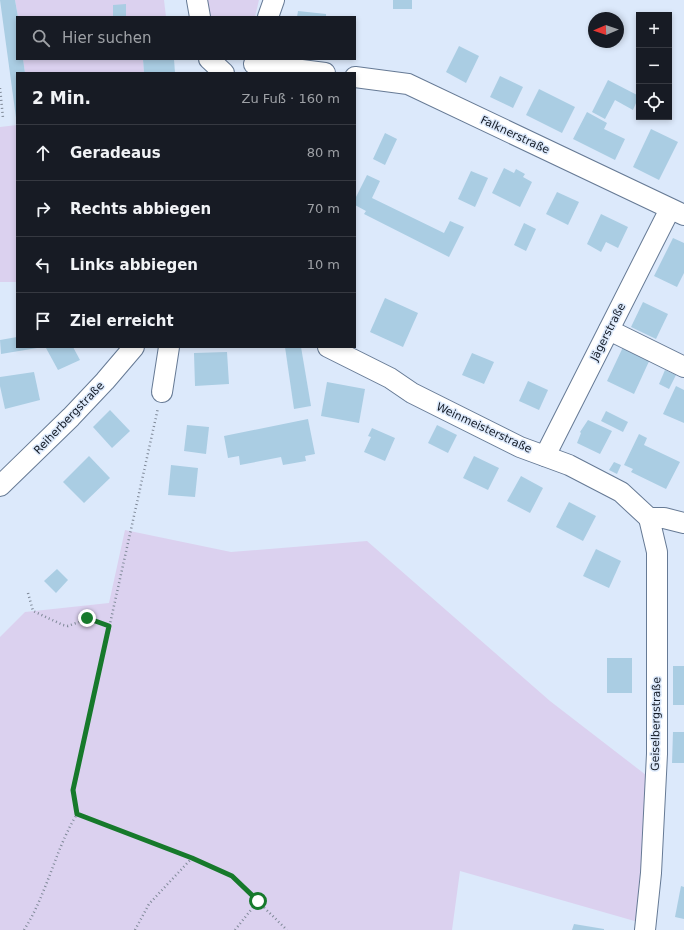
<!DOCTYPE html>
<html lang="de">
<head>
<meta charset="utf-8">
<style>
  body { margin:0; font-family:"DejaVu Sans",sans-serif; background:#242831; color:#f1f3f6 }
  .controls { position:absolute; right:12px; top:12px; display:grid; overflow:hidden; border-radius:0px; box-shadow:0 2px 6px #0003 }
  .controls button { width:36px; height:36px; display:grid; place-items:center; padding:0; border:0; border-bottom:1px solid #363941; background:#171b24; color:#f1f3f6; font:20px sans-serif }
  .compass { position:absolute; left:588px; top:12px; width:36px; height:36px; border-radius:50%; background:#171b24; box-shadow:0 2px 6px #0003; rotate:268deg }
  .stop { position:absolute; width:12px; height:12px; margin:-9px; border:3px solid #16792b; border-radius:50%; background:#fff }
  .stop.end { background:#16792b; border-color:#fff; box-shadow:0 1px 4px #0008 }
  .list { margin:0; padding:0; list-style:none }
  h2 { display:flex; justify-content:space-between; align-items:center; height:52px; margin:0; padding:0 16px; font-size:17px }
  h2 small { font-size:13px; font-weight:400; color:#9ea1a6 }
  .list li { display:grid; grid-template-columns:26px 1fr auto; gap:12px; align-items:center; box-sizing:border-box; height:56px; padding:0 16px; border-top:1px solid #363941 }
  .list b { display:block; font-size:15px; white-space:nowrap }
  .list em { font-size:13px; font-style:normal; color:#9ea1a6 }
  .icon { flex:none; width:22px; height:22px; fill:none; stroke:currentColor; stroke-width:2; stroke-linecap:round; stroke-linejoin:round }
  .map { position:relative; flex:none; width:684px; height:930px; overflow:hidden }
  .search { position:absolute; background:#171b24; box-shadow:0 2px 6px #0003; left:16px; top:16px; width:340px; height:44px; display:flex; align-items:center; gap:10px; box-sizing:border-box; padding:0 14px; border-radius:0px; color:#9ea1a6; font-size:15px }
  .panel { position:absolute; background:#171b24; box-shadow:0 2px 6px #0003; left:16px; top:72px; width:340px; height:276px; border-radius:0px }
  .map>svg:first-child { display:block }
  .green { fill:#dbd1ef }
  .building { fill:#aacde3 }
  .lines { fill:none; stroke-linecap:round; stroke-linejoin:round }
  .minor-casing { stroke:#667a95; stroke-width:22 }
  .path { stroke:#7f8998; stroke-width:2.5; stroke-dasharray:1 3; stroke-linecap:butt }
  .minor { stroke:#fff; stroke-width:20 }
  .route { stroke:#16792b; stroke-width:5 }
  .labels { text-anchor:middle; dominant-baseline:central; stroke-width:3; stroke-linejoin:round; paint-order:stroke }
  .street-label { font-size:11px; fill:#121924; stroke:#dce9fb }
</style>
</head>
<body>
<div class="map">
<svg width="684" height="930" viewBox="0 0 684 930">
  <rect width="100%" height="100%" fill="#dce9fb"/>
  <g class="green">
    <path d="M15 0H164L166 17H18Z"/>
    <path d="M205 0H259L255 17H207Z"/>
    <path d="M23 59H143L144 73H25Z"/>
    <path d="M17 125V282H0V127Z"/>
    <path d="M125 530 231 552 367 541 550 701 655 782 645 924 460 871 452 930H0V637L25 612 109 603Z"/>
  </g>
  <g class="building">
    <path d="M0 0H15L18 17 17 59H23L25 73H17V125Z"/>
    <rect x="393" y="0" width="19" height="9"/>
    <path d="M126 4V17H113V5Z"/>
    <path d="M298 11 326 14V17H297Z"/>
    <path d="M459 46 479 56 466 83 446 72Z"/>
    <path d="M143 59H174L175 73H144Z"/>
    <path d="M500 76 523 87 513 108 490 97Z"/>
    <path d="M608 80 639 96 633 110 615 100 605 119 592 112Z"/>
    <path d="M539 89 575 107 562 133 526 115Z"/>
    <path d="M587 112 607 123 604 129 625 139 615 160 573 139Z"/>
    <path d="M651 129 678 142 659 180 633 167Z"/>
    <path d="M385 133 397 139 385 165 373 159Z"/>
    <path d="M504 168 514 173 516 169 525 174 523 177 532 182 520 207 492 193Z"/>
    <path d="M471 171 488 178 475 207 458 199Z"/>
    <path d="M367 175 380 181 372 198 444 233 450 221 464 227 449 257 364 214 366 211 355 205V199Z"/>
    <path d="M557 192 579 202 568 225 546 214Z"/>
    <path d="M601 214 628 227 618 248 606 242 601 252 587 244Z"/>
    <path d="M524 223 536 229 526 251 514 245Z"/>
    <path d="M673 238 684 243V273L677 287 654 276Z"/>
    <path d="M385 298 418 313 403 347 370 332Z"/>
    <path d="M643 302 668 314 656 339 631 327Z"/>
    <path d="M17 337V347L37 348 1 354 0 340Z"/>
    <path d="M624 345 651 357 634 394 607 381Z"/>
    <path d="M73 347 80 360 58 370 46 348Z"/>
    <path d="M285 347H301L311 406 294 409Z"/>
    <path d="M227 352 229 384 195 386 194 353Z"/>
    <path d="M472 353 494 362 484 384 462 375Z"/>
    <path d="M665 370 676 375 669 389 659 384Z"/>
    <path d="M34 372 40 400 5 409 0 386V377Z"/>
    <path d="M528 381 548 390 539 410 519 401Z"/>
    <path d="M327 382 365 389 359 423 321 416Z"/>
    <path d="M676 386 684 390V423L663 414Z"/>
    <path d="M110 410 130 431 112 448 93 427Z"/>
    <path d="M606 411 628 422 623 432 601 421Z"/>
    <path d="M308 419 315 454 305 456 306 461 283 465 281 457 240 465 239 456 228 458 224 436Z"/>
    <path d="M588 420 612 431 600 454 577 443 581 433 580 432Z"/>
    <path d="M187 425 209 427 206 454 184 451Z"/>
    <path d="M437 425 457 435 448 453 428 443Z"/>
    <path d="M372 428 395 438 385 461 364 452 371 437 368 436Z"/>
    <path d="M639 434 647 438 644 445 680 462 666 489 631 472 633 469 624 465Z"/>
    <path d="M89 456 110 478 84 503 63 482Z"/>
    <path d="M474 456 499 468 488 490 463 478Z"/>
    <path d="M614 462 621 465 617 474 609 470Z"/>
    <path d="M171 465 198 468 195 497 168 495Z"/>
    <path d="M521 476 543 488 530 513 507 501Z"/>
    <path d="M569 502 596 516 583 541 556 527Z"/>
    <path d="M596 549 621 561 609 588 583 576Z"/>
    <path d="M57 569 68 580 56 593 44 581Z"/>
    <rect x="607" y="658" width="25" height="35"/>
    <rect x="673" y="666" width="11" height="39"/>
    <path d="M673 732H684V763H672Z"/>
    <path d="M681 886 684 887V919L675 917Z"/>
    <path d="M574 924 604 929V930H572Z"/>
  </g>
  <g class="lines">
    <g class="minor-casing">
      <g id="minor">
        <path d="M197 0 200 17"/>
        <path d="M268 17 274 0"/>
        <path d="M209 59 224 73"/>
        <path d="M254 64 325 73"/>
        <path d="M355 77 408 84 684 215"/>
        <path d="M609 330 684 367"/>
        <path d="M328 347 390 378 412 393 520 447 569 465 621 492 649 518H664L684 523"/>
        <path d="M162 392 169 347"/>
        <path d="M545 456 670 209"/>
        <path d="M0 486 71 417 105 381 134 347"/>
        <path d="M645 930 651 873 657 754V552L649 518"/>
      </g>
    </g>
    <g class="path">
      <path d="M0 88 3 118"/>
      <path d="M28 593 33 611 63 625 68 626 87 619 109 626"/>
      <path d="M77 814 192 858 232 876 287 930"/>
      <path d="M24 930C47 894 55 850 77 814L73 790 158 408"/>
      <path d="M135 930 149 904 192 858"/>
      <path d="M235 930 258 901"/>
    </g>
    <use href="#minor" class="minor"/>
  </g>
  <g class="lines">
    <path class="route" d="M87 618 109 626 73 790 77 814 192 858 232 876 258 901"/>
  </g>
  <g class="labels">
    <g class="street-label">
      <text transform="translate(515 135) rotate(25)">Falknerstraße</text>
      <text transform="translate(608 332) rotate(-63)">Jägerstraße</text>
      <text transform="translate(69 418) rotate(-46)">Reiherbergstraße</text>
      <text transform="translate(484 428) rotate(25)">Weinmeisterstraße</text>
      <text transform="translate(656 724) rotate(-89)">Geiselbergstraße</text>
    </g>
  </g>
</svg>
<div class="controls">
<button>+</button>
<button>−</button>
<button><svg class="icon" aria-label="locate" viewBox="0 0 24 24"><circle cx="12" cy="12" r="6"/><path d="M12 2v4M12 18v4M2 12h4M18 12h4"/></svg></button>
</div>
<svg class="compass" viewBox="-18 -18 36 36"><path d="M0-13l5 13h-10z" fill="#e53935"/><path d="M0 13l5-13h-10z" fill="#9ea1a6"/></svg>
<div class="stop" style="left:258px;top:901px"></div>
<div class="stop end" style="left:87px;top:618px"></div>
<div class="search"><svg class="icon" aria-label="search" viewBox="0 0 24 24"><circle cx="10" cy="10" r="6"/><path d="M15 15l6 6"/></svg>Hier suchen</div>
<section class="panel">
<h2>2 Min.<small>Zu Fuß · 160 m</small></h2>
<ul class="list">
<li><svg class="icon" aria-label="ahead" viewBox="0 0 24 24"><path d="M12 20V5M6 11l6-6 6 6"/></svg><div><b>Geradeaus</b></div><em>80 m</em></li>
<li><svg class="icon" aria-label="right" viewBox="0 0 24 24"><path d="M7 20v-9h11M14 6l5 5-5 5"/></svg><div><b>Rechts abbiegen</b></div><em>70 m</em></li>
<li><svg class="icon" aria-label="left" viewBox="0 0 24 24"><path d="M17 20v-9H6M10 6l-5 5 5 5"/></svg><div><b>Links abbiegen</b></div><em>10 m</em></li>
<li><svg class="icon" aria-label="arrive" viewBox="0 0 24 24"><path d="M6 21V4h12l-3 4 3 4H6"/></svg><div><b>Ziel erreicht</b></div></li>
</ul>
</section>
</div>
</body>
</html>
